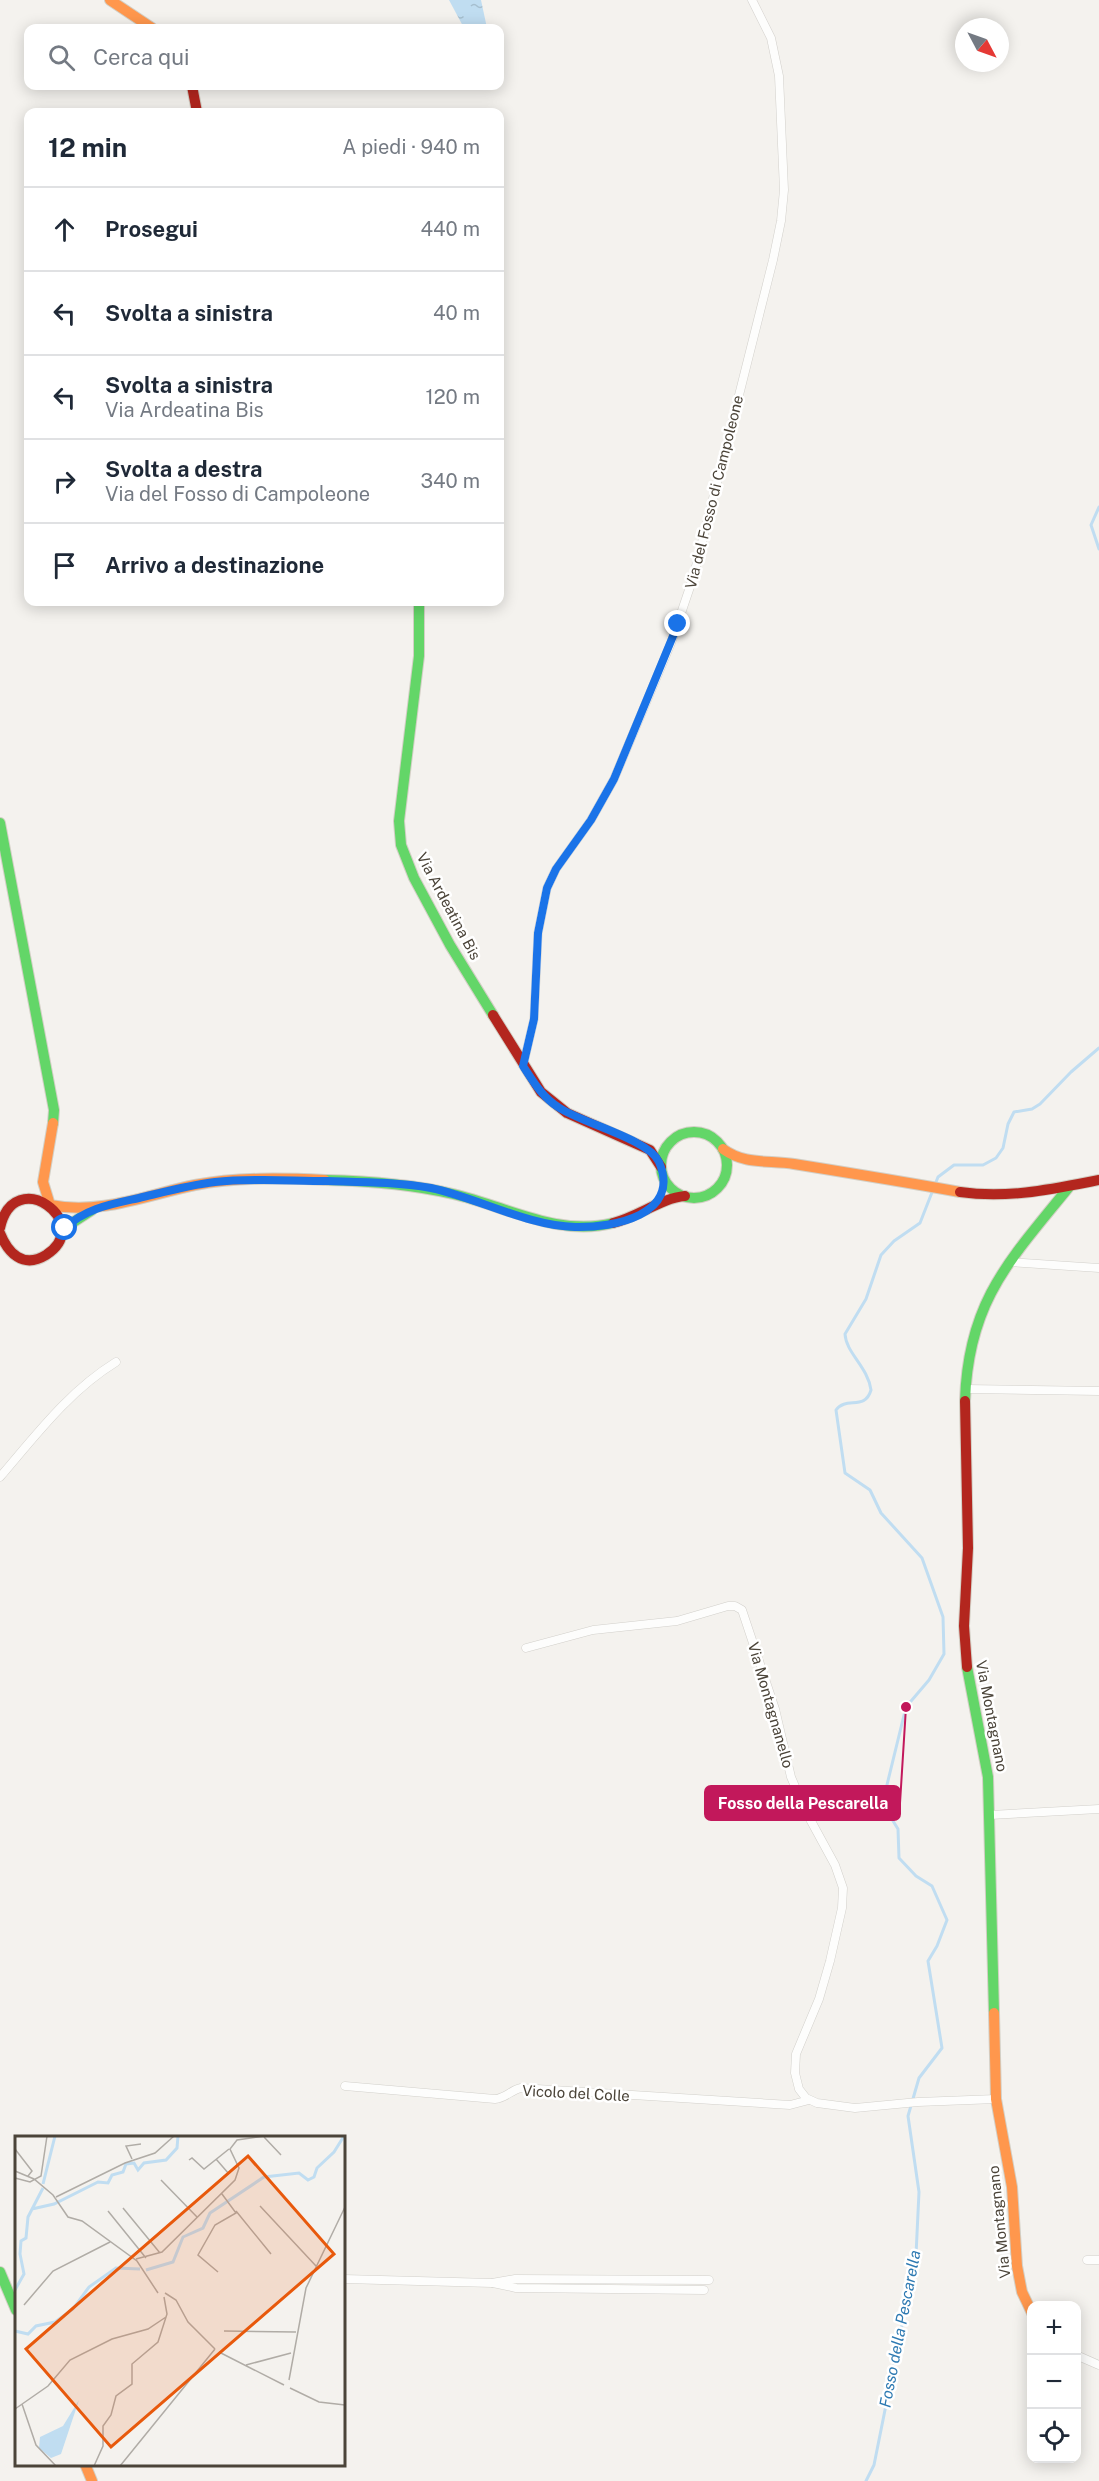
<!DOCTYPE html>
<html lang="it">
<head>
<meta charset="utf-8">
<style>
  body { margin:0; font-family:"Public Sans",sans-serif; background:#f2f2f3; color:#1f2937 }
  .controls { position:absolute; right:18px; bottom:18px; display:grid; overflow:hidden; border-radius:12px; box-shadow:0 3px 15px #0003 }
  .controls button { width:54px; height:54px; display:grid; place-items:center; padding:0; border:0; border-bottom:2px solid #e0e1e3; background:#fff; color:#1f2937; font:30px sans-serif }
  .compass { position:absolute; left:955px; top:18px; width:54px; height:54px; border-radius:50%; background:#fff; box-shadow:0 3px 15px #0003; rotate:131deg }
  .stop { position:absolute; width:18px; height:18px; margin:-14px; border:4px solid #1a73e8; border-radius:50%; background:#fff }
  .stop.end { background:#1a73e8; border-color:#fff; box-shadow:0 2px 6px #0008 }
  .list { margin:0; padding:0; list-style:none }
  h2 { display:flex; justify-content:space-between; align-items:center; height:78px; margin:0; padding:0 24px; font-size:26px }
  h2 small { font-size:20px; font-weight:400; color:#747a83 }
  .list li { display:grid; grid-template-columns:39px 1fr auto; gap:18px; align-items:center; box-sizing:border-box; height:84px; padding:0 24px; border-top:2px solid #e0e1e3 }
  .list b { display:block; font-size:22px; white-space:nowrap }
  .list p { margin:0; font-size:20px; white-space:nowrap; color:#747a83 }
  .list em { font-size:20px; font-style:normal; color:#747a83 }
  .icon { flex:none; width:33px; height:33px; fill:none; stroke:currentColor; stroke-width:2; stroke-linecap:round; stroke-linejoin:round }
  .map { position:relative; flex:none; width:1099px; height:2481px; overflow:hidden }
  .search { position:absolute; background:#fff; box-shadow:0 3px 15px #0003; left:24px; top:24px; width:480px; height:66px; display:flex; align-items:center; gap:15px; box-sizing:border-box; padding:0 21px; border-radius:12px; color:#747a83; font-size:22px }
  .panel { position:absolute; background:#fff; box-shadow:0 3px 15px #0003; left:24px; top:108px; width:480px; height:498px; border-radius:12px }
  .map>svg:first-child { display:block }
  .water { fill:url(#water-ripples) }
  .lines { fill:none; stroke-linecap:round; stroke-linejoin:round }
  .stream { stroke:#c0ddf1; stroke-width:3 }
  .street-casing { stroke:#d2d0cb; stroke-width:9 }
  .fast-casing { stroke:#d3cfc5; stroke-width:12 }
  .slow-casing { stroke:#d3cfc5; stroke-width:12 }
  .jam-casing { stroke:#d3cfc5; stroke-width:12 }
  .street { stroke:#fdfdfc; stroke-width:8 }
  .fast { stroke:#63d668; stroke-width:10 }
  .slow { stroke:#ff974d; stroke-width:10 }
  .jam { stroke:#b3261e; stroke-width:10 }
  .route { stroke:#1a73e8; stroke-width:8 }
  .labels { text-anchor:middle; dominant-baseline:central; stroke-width:5; stroke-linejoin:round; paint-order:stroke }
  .street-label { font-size:15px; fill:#4b4439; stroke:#fff }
  .water-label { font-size:16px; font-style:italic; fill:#2e7ab2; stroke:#fff }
  .inset-river { fill:none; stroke:#c0ddf1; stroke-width:3 }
  .inset-road { fill:none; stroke:#b0aca6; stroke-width:1.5 }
  .view { fill:#e8590c; fill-opacity:0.15; stroke:#e8590c; stroke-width:3 }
  .inset-edge { fill:none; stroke:#4b4439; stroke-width:3 }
  .leader { fill:none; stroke:#c2185b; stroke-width:2 }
  .callout-dot { fill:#c2185b; stroke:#fff; stroke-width:2 }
  .callout { fill:#c2185b; stroke:#c2185b; stroke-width:2 }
  .callout-label { font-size:16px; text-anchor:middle; font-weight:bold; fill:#fff }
</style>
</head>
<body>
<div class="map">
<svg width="1099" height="2481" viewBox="0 0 1099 2481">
  <defs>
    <pattern id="water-ripples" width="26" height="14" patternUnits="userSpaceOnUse" patternTransform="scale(1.5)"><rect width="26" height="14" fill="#c0ddf1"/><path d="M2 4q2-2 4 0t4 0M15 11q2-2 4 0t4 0" fill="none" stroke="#a6bfcf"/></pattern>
  </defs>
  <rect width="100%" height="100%" fill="#f4f2ee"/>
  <path class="water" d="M449 0H481L487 28H464Z"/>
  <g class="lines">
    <g class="stream">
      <path d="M1099 507 1091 525 1099 549"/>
      <path d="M866 2481 874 2465 916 2255 919 2192 908 2116 919 2078 942 2048 928 1961 937 1946 947 1920 932 1886 916 1876 899 1858 898 1829 885 1808V1793L906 1707 929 1680 944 1654 943 1617 922 1558 881 1513 870 1490 845 1473 836 1410C846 1396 865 1411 871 1390 868 1367 846 1353 845 1334L866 1299 881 1255 894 1241 920 1223 938 1177 954 1165H983L996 1158 1003 1148 1008 1124 1014 1112 1032 1109 1040 1104 1071 1072 1099 1048"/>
    </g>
    <g class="street-casing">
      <g id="street">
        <path d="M523 1066 534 1019 538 933 547 888 556 869 591 820 614 779 671 643 693 578 773 260 781 221 784 190 779 76 771 38 752 0"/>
        <path d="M1010 1262 1099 1268"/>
        <path d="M966 1389 1099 1391"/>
        <path d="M0 1477C36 1435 69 1391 116 1362"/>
        <path d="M526 1648 593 1630 677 1621 728 1606H735L742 1610 775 1709 791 1777 805 1810 835 1865 843 1888 842 1908 830 1961 819 1999 796 2054 795 2073 799 2089 806 2098 817 2103 855 2108 918 2102 996 2099"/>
        <path d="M990 1815 1099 1809"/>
        <path d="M345 2086 495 2099C506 2098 511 2090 521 2088L790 2105 809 2100"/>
        <path d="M1087 2260H1099"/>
        <path d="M344 2279 492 2283 515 2279 709 2280"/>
        <path d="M493 2283 516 2288 704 2290"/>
        <path d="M1076 2355 1099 2365"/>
      </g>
    </g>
    <g class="fast-casing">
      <g id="fast">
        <path d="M419 602V656L399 821 401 845 414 878 450 945 493 1015"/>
        <path d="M0 823 54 1110 53 1123"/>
        <circle cx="694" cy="1165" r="33"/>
        <path d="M325 1180C368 1181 411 1184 453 1194 506 1206 557 1237 613 1223"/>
        <path d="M61 1236 72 1223 92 1210"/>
        <path d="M965 1401C968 1301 1010 1260 1069 1187"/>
        <path d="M967 1667 988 1777 994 2013"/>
        <path d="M0 2272 16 2310"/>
      </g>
    </g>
    <g class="slow-casing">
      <g id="slow">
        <path d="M110 0 152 28"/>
        <path d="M53 1123 43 1182 50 1205C101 1215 146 1195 195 1185 237 1177 282 1178 325 1180"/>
        <path d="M723 1149C745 1165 768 1160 794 1164 850 1173 905 1182 960 1192"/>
        <path d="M994 2013 996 2099 1012 2187 1017 2266 1022 2292 1032 2313"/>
        <path d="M85 2464 92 2481"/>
      </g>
    </g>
    <g class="jam-casing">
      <g id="jam">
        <path d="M192 86 197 112"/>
        <path d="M493 1015 541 1092 567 1113 650 1150 661 1167"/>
        <path d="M960 1192C1008 1199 1053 1189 1099 1180"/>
        <path d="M613 1223C638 1217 661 1198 685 1196"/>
        <path d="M0 1228C14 1163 96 1223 46 1255 23 1269 8 1253 0 1233"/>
        <path d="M965 1401 968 1548 964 1626 967 1667"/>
      </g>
    </g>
    <use href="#street" class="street"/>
    <use href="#fast" class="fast"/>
    <use href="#slow" class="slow"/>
    <use href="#jam" class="jam"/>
  </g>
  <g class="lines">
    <path class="route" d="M65 1228C86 1208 112 1204 139 1198 164 1192 189 1185 215 1182 252 1178 290 1181 328 1181 362 1182 397 1182 431 1188 478 1198 528 1226 575 1227 613 1228 682 1215 659 1162 649 1139 581 1123 558 1107 542 1097 533 1081 523 1066L534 1019 538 933 547 888 556 869 591 820 614 779 678 624"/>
  </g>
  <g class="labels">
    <g class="street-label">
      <text transform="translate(714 492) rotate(-76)">Via del Fosso di Campoleone</text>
      <text transform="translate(449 906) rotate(62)">Via Ardeatina Bis</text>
      <text transform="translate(771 1705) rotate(74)">Via Montagnanello</text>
      <text transform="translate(992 1716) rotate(79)">Via Montagnano</text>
      <text transform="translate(576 2093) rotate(3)">Vicolo del Colle</text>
      <text transform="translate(999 2222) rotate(-96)">Via Montagnano</text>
    </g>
    <g class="water-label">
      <text transform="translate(900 2329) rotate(-79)">Fosso della Pescarella</text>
    </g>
  </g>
  <g transform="translate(15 2136)">
    <rect width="330" height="330" fill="#f4f2ee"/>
    <path d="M64 264 46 318 36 322 24 312 25 301 48 290Z" fill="#c0ddf1"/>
    <path class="inset-river" d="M28 48 40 0M17 73 39 68 83 46 93 47 97 39 108 36 111 28 119 27 123 34 129 27 151 24 162 12 163 0M131 134 158 126 168 101 188 92 195 77 249 41 284 37 293 44 299 41 302 32 319 16 329 0M0 154 9 138 5 118 6 105 11 102 13 81 28 52M0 195 13 198 21 190 40 186 58 173 74 151 101 132 125 133"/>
    <path class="inset-road" d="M249 1 266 19M0 13 17 35 13 40M117 23 111 10 126 8M201 23 214 38M174 24 177 22 189 33 214 13M0 35 19 43 38 59 53 81 67 85 122 125 143 157M0 42 15 46 26 40 32 0M146 44 182 81M41 61 110 27 140 17 159 0M245 70 301 130M108 72 145 117M93 75 131 122M221 75 256 118M121 123 147 116 220 44 224 32 215 13 222 4 250 0M203 136 183 119 200 89 221 77 207 58M150 157 161 164 173 186 200 213M9 169 38 135 95 106M209 195 281 196M204 216 269 249M231 229 276 217M274 244 291 152 330 71M275 252 304 266 330 269M7 268 21 309 41 330M0 273 33 250 55 224 97 203 133 193 151 181M79 330 88 310V290L96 279 101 260 117 248V228L143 206 152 178 149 161M105 330 200 213"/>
    <path class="view" d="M233 20 319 118 96 311 11 213Z"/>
    <rect width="330" height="330" class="inset-edge"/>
  </g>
  <path class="leader" d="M906 1707L900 1803"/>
  <circle class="callout-dot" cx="906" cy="1707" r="6"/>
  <rect class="callout" x="705" y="1786" width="195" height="34" rx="6"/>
  <g class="callout-label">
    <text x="803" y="1809">Fosso della Pescarella</text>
  </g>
</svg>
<div class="controls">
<button>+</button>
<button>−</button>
<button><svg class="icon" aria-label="locate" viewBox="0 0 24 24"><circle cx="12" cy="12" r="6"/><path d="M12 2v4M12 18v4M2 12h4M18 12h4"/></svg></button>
</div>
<svg class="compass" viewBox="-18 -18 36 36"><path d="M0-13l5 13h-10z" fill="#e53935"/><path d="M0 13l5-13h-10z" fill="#747a83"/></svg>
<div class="stop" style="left:65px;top:1228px"></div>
<div class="stop end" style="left:678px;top:624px"></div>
<div class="search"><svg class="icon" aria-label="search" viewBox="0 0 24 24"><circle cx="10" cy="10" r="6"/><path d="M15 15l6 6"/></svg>Cerca qui</div>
<section class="panel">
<h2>12 min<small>A piedi · 940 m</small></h2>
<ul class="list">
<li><svg class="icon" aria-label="ahead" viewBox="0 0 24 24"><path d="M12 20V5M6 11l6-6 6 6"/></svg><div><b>Prosegui</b></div><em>440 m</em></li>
<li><svg class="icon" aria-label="left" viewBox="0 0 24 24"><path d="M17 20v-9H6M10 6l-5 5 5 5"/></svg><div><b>Svolta a sinistra</b></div><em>40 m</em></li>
<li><svg class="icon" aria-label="left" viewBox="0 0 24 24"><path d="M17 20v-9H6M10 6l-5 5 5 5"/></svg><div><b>Svolta a sinistra</b><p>Via Ardeatina Bis</p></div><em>120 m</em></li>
<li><svg class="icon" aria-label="right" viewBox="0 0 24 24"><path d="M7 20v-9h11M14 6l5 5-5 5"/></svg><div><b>Svolta a destra</b><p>Via del Fosso di Campoleone</p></div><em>340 m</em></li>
<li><svg class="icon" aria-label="arrive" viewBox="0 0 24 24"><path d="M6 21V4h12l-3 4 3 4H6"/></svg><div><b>Arrivo a destinazione</b></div></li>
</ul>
</section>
</div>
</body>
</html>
